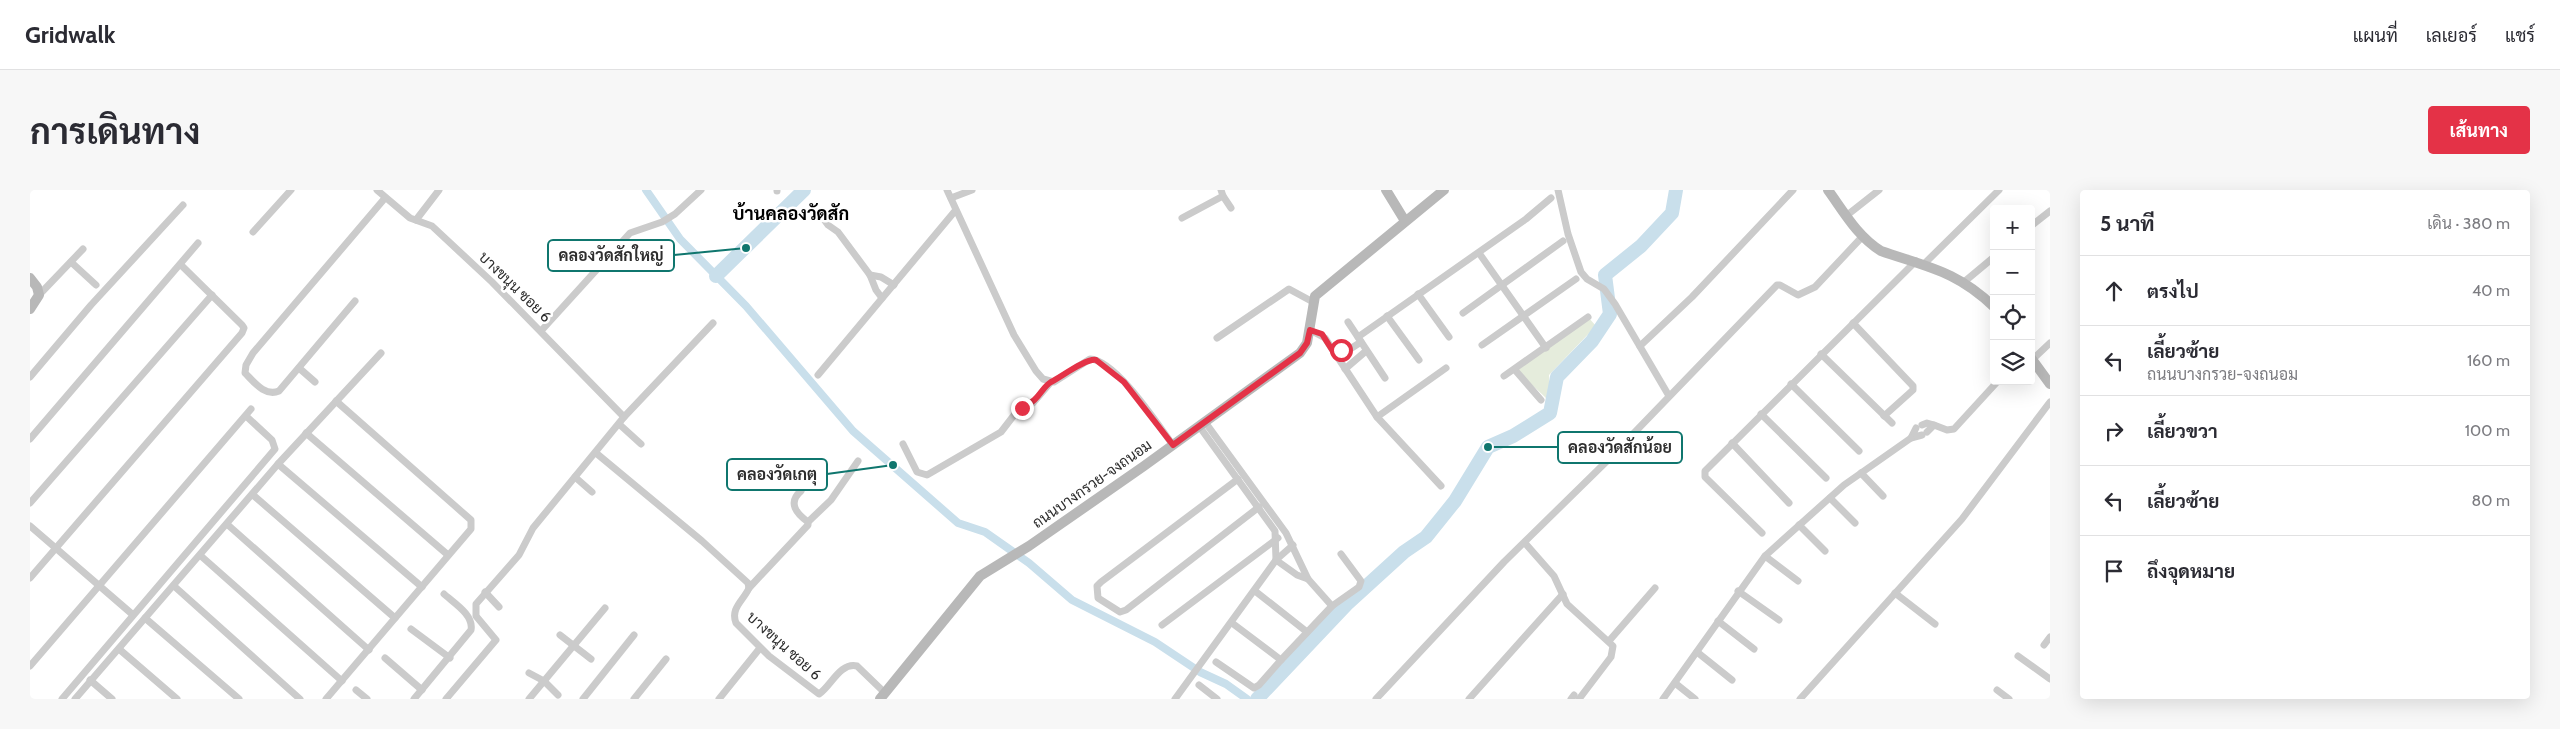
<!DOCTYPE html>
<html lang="th">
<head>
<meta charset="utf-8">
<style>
  body { margin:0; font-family:Cabin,Sarabun,sans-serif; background:#f7f7f7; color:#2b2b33 }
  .controls { position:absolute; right:15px; top:15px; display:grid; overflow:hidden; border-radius:5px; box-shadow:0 5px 20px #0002 }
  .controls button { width:45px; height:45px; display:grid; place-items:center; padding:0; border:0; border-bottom:1px solid #e1e1e2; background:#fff; color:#2b2b33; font:25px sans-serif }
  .stop { position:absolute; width:15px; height:15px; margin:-11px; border:4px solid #e43247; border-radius:50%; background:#fff }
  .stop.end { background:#e43247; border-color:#fff; box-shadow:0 1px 5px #0008 }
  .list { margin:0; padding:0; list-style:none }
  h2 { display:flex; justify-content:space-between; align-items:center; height:65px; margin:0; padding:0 20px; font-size:21px }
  h2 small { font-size:16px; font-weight:400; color:#7c7c81 }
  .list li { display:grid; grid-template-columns:32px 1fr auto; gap:15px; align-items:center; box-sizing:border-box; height:70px; padding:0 20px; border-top:1px solid #e1e1e2 }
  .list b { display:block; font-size:19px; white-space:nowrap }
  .list p { margin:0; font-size:16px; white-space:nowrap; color:#7c7c81 }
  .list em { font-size:16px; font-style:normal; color:#7c7c81 }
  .icon { flex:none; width:28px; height:28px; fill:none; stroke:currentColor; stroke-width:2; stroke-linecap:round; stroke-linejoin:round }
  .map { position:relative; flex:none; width:2020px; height:509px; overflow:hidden; border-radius:5px }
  header { display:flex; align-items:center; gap:30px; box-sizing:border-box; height:70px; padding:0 25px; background:#fff; border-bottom:1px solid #e1e1e2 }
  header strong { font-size:24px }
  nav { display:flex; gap:28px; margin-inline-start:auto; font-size:18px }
  .intro { display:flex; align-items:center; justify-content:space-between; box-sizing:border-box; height:120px; padding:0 30px }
  h1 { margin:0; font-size:35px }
  .button { padding:12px 22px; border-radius:5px; background:#e43247; color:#fff; font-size:18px; font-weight:700 }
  main { display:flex; gap:30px; padding:0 30px }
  aside { flex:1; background:#fff; border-radius:5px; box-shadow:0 5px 20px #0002 }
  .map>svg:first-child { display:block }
  .green { fill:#e5ecdc }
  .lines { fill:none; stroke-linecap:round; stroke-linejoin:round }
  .canal { stroke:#c9dfeb; stroke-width:8 }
  .river { stroke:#c9dfeb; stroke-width:14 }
  .street { stroke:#cbcbcb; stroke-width:7 }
  .secondary { stroke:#b8b8b8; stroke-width:10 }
  .route { stroke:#e43247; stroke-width:6 }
  .labels { text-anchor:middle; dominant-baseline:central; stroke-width:5; stroke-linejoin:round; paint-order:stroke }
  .street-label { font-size:15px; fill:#2e2e2e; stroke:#fff }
  .quarter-label { font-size:18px; font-weight:bold; fill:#000; stroke:#fff }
  .leader { fill:none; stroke:#0f766e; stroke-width:2 }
  .callout-dot { fill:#0f766e; stroke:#fff; stroke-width:2 }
  .callout { fill:#fff; stroke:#0f766e; stroke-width:2 }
  .callout-label { font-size:16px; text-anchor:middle; font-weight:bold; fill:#2e2e2e }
</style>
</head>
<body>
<header>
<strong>Gridwalk</strong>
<nav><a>แผนที่</a><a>เลเยอร์</a><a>แชร์</a></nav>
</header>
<div class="intro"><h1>การเดินทาง</h1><a class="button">เส้นทาง</a></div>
<main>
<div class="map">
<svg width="2020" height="509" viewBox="0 0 2020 509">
  <rect width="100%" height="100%" fill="#fff"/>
  <path class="green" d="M1558 127 1566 136 1519 185 1520 203 1516 208 1483 177Z"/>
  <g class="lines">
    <path class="canal" d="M616 0 650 49 716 116 823 241 928 333 955 342 999 373 1042 410 1125 452 1170 482 1196 494 1217 509"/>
    <g class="river">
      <path d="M686 86 774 0"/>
      <path d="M1227 509 1318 413 1374 362 1396 347 1425 311 1458 257 1483 246 1520 223 1527 187 1562 151 1580 124 1575 85 1611 56 1642 23 1646 0"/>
    </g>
    <g class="street">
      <path d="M347 0 380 28 402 36 462 92 594 227"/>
      <path d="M747 0V1"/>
      <path d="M917 0 984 145 1006 181 1013 189 1024 192 1060 169C1086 170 1128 235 1143 255"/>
      <path d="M1528 0 1538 44 1551 82 1557 89 1574 99 1585 114 1639 206"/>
      <path d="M1193 6 1201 18"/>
      <path d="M921 8 942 0"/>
      <path d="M790 24 798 35 808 42 840 85 846 100 852 108"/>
      <path d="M1816 26 1849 0"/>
      <path d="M1152 28 1193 6 1191 0"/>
      <path d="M386 30 409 0"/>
      <path d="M2001 36 2020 21"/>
      <path d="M223 42 261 0"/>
      <path d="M1449 63 1516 158"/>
      <path d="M41 72 66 95"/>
      <path d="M1894 74 1969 0"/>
      <path d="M840 85 851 87 864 95"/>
      <path d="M1934 92 1964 67"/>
      <path d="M1388 104 1419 147"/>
      <path d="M9 105 53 59"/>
      <path d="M325 111 249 201C235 207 224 192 215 183L216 175 223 163 355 8"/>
      <path d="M1433 123 1533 51"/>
      <path d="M1357 126 1389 170"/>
      <path d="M1318 132 1355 188"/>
      <path d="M1823 133 1883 196V200L1854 226"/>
      <path d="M1280 140 1295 148 1347 227 1411 296"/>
      <path d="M511 141 600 43 632 32 645 24 671 0"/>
      <path d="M1328 147 1496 29 1521 8"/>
      <path d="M1187 148 1259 99 1283 112"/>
      <path d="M1452 155 1546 89"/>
      <path d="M1610 156 1662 107 1763 0"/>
      <path d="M1304 163 1311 160 1317 161 1331 152"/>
      <path d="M1791 164 1862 233"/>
      <path d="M2002 170 2020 153"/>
      <path d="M269 178 285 192"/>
      <path d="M1315 179 1336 161"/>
      <path d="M1485 180 1511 210"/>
      <path d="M788 185 925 21"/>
      <path d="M1474 186 1558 127"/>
      <path d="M0 187 61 115 153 15"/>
      <path d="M1761 194 1829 261"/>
      <path d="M1731 224 1796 288"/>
      <path d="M1347 227 1416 178"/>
      <path d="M1175 232 1256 343 1278 389"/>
      <path d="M589 234 611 254"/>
      <path d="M1892 235 1897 233 1904 235 1897 242"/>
      <path d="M1904 235 1917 240 1924 239 1968 191"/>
      <path d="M1169 236 1245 341 1246 370"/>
      <path d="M1886 238 1881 248 1892 245"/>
      <path d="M276 243 418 365"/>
      <path d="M0 249 168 53"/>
      <path d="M1702 253 1759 313"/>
      <path d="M873 254 887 282 897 285 971 242 988 220 1003 213 1021 192"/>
      <path d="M566 263 672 351 718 393 719 398C714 410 700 418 706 433L739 466 789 504C801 496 810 472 827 476L855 503"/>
      <path d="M248 274 392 397"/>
      <path d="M1831 283 1853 306"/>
      <path d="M545 287 562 302"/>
      <path d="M1208 289 1071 392 1067 396 1068 408 1090 422 1096 420 1229 317"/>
      <path d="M223 305 365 428"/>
      <path d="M1800 308 1825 333"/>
      <path d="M0 313 182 105"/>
      <path d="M778 332 801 310 828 271"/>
      <path d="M198 335 339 460"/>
      <path d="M1769 335 1795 361"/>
      <path d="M0 336 102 424"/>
      <path d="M1732 343 1675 287V281L1886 71"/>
      <path d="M1495 353 1524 386 1537 414 1583 456 1581 467 1549 509"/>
      <path d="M171 366 312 491"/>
      <path d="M1735 366 1768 391"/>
      <path d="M1246 370 1267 385 1278 389 1302 416 1329 397 1331 391 1311 364"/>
      <path d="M0 388 212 143 214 138 212 135 151 75"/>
      <path d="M144 396 270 509"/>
      <path d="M719 398 778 335V332C767 324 757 313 771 301"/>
      <path d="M1225 401 1277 442"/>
      <path d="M1708 401 1749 430"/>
      <path d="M455 402 469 417"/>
      <path d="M1865 403 1905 434"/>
      <path d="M115 428 209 509"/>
      <path d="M1688 431 1724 459"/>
      <path d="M1132 435 1248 348"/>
      <path d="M381 439 420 468"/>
      <path d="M530 445 561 469"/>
      <path d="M1579 451 1625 398"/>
      <path d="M2014 455 2020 447"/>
      <path d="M89 459 147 509"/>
      <path d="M1667 462 1702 490"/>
      <path d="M1988 466 2020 489"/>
      <path d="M355 468 392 500"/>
      <path d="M1251 470 1302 416"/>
      <path d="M1186 472 1224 498 1229 495 1251 470 1202 433"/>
      <path d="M0 476 221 219"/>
      <path d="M499 483 514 491 528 505"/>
      <path d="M60 490 82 509"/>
      <path d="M1645 493 1665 509"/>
      <path d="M1169 495 1187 509"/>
      <path d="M326 500 337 509"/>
      <path d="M1967 500 1979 509"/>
      <path d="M32 509 245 259 242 250 216 226"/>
      <path d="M45 509 248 274 351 163"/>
      <path d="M296 509 441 339V330L306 211"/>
      <path d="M384 509 441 440C444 425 424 413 414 404"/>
      <path d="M416 509 466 450 446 426V414L489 365 503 338 594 227 683 133"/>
      <path d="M499 509 575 418"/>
      <path d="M553 509 604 445"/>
      <path d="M604 509 636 469"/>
      <path d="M689 509 730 458"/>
      <path d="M1145 509 1246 370 1263 355"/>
      <path d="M1346 509 1474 372 1576 272 1747 95H1750L1768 105 1785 97 1832 47"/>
      <path d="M1439 509 1533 404"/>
      <path d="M1541 509 1544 505"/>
      <path d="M1633 509 1735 366 1814 295 1881 248"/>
      <path d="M1770 509 1932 329 2020 212"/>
    </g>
    <g class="secondary">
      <path d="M1356 0 1375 31"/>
      <path d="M1798 0C1814 22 1827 46 1851 61 1897 77 1927 81 1964 117"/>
      <path d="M0 88 7 97 9 105 0 119"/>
      <path d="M2001 168 2020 194"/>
      <path d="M850 509 950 386 999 356 1114 276 1270 163 1277 153 1285 106 1414 0"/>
    </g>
  </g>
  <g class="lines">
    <path class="route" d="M992 218C1010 210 1011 198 1021 192 1031 187 1056 168 1066 170L1094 192 1143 255 1270 163 1277 153 1280 140 1292 144 1304 163 1311 160"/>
  </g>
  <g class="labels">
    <g class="street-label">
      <text transform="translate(485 97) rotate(44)">บางขนุน ซอย 6</text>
      <text transform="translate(1062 294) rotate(-35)">ถนนบางกรวย-จงถนอม</text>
      <text transform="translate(754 456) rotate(42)">บางขนุน ซอย 6</text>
    </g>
    <g class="quarter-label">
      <text x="761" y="24">บ้านคลองวัดสัก</text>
    </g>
  </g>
  <path class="leader" d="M716 58L644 65M1458 257L1528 257M863 275L797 284"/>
  <g class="callout-dot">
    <circle cx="716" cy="58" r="5"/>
    <circle cx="1458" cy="257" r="5"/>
    <circle cx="863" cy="275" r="5"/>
  </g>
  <g class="callout">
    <rect x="518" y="50" width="126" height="31" rx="5"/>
    <rect x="1528" y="242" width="124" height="31" rx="5"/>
    <rect x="697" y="269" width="100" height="31" rx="5"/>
  </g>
  <g class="callout-label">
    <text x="581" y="71">คลองวัดสักใหญ่</text>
    <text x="1590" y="263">คลองวัดสักน้อย</text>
    <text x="747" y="290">คลองวัดเกตุ</text>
  </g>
</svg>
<div class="controls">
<button>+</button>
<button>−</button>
<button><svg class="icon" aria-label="locate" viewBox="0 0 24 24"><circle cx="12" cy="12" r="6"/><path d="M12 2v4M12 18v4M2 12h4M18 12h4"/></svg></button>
<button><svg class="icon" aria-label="layers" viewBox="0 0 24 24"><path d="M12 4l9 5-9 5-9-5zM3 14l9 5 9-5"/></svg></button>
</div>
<div class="stop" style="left:1311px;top:160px"></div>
<div class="stop end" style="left:992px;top:218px"></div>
</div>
<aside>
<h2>5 นาที<small>เดิน · 380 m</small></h2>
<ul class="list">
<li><svg class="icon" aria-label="ahead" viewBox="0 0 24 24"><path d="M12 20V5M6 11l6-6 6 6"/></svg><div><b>ตรงไป</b></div><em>40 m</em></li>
<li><svg class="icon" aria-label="left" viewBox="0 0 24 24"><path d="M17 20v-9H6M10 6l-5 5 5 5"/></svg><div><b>เลี้ยวซ้าย</b><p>ถนนบางกรวย-จงถนอม</p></div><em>160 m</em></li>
<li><svg class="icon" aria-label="right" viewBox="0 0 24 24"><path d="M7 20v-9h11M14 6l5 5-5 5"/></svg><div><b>เลี้ยวขวา</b></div><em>100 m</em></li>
<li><svg class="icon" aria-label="left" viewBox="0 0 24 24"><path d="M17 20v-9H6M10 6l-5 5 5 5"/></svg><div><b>เลี้ยวซ้าย</b></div><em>80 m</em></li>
<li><svg class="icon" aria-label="arrive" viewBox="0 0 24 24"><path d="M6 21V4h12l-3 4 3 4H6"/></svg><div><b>ถึงจุดหมาย</b></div></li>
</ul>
</aside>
</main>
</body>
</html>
